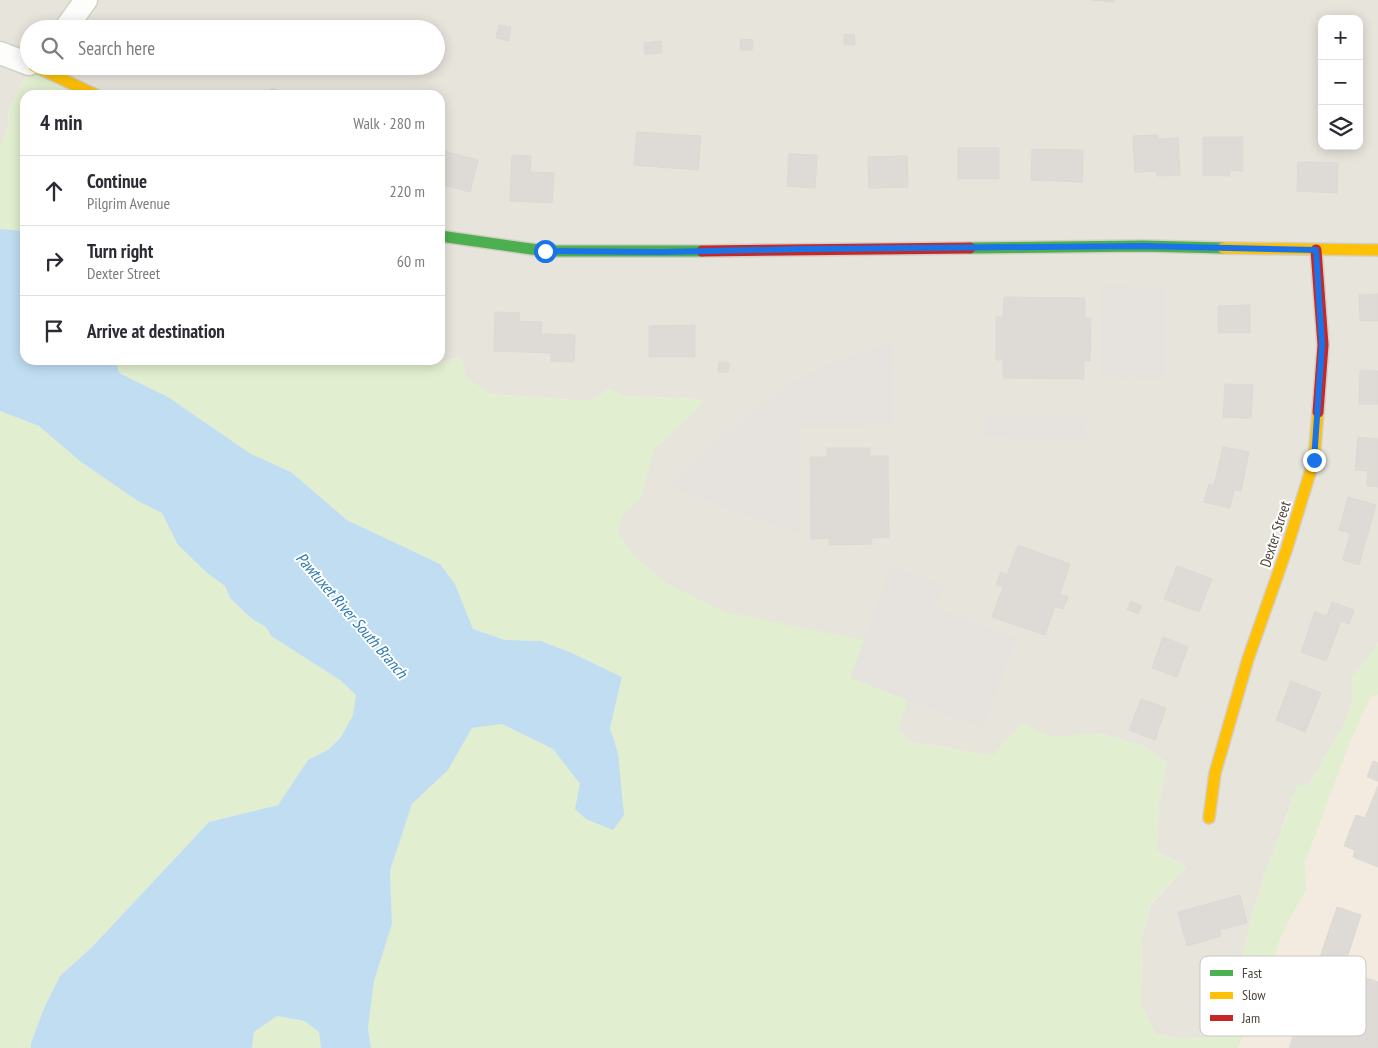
<!DOCTYPE html>
<html lang="en">
<head>
<meta charset="utf-8">
<style>
  body { margin:0; font-family:"PT Sans Narrow",sans-serif; background:#f2f2f3; color:#2b2b33 }
  .controls { position:absolute; right:15px; top:15px; display:grid; overflow:hidden; border-radius:10px; box-shadow:0 2px 12px #0003 }
  .controls button { width:45px; height:45px; display:grid; place-items:center; padding:0; border:0; border-bottom:1px solid #e1e1e2; background:#fff; color:#2b2b33; font:25px sans-serif }
  .stop { position:absolute; width:15px; height:15px; margin:-11px; border:4px solid #1a73e8; border-radius:50%; background:#fff }
  .stop.end { background:#1a73e8; border-color:#fff; box-shadow:0 1px 5px #0008 }
  .list { margin:0; padding:0; list-style:none }
  h2 { display:flex; justify-content:space-between; align-items:center; height:65px; margin:0; padding:0 20px; font-size:21px }
  h2 small { font-size:16px; font-weight:400; color:#7c7c81 }
  .list li { display:grid; grid-template-columns:32px 1fr auto; gap:15px; align-items:center; box-sizing:border-box; height:70px; padding:0 20px; border-top:1px solid #e1e1e2 }
  .list b { display:block; font-size:19px; white-space:nowrap }
  .list p { margin:0; font-size:16px; white-space:nowrap; color:#7c7c81 }
  .list em { font-size:16px; font-style:normal; color:#7c7c81 }
  .icon { flex:none; width:28px; height:28px; fill:none; stroke:currentColor; stroke-width:2; stroke-linecap:round; stroke-linejoin:round }
  .map { position:relative; flex:none; width:1378px; height:1048px; overflow:hidden }
  .search { position:absolute; background:#fff; box-shadow:0 2px 12px #0003; left:20px; top:20px; width:425px; height:55px; display:flex; align-items:center; gap:12px; box-sizing:border-box; padding:0 18px; border-radius:28px; color:#7c7c81; font-size:19px }
  .panel { position:absolute; background:#fff; box-shadow:0 2px 12px #0003; left:20px; top:90px; width:425px; height:275px; border-radius:15px }
  .map>svg:first-child { display:block }
  .residential { fill:#e7e4dc; fill-rule:evenodd }
  .commercial { fill:#f3ebdf }
  .green { fill:#e1eecf }
  .parking { fill:#e6e3df }
  .water { fill:#c0ddf1 }
  .building { fill:#dedbd6; stroke:#dcd9d4 }
  .lines { fill:none; stroke-linecap:round; stroke-linejoin:round }
  .street-casing { stroke:#d2d0cb; stroke-width:25 }
  .fast-casing { stroke:#d3cfc5; stroke-width:14 }
  .slow-casing { stroke:#d3cfc5; stroke-width:14 }
  .jam-casing { stroke:#d3cfc5; stroke-width:14 }
  .street { stroke:#fdfdfc; stroke-width:22 }
  .fast { stroke:#4caf50; stroke-width:11 }
  .slow { stroke:#ffc107; stroke-width:11 }
  .jam { stroke:#c62828; stroke-width:11 }
  .route { stroke:#1a73e8; stroke-width:6 }
  .labels { text-anchor:middle; dominant-baseline:central; stroke-width:4; stroke-linejoin:round; paint-order:stroke }
  .street-label { font-size:15px; fill:#4b4439; stroke:#fff }
  .water-label { font-size:16px; font-style:italic; fill:#2e7ab2; stroke:#fff }
  .key { fill:#fff; stroke:#c9c7c4; stroke-width:1 }
  .key-label { font-size:14px; fill:#4b4439 }
</style>
</head>
<body>
<div class="map">
<svg width="1378" height="1048" viewBox="0 0 1378 1048">
  <rect width="100%" height="100%" fill="#f4f2ee"/>
  <path class="residential" d="M0 0H1378V643L1373 653 1352 677 1353 698 1344 725 1309 784 1297 786 1253 910 1240 967 1206 1038 1183 1039 1155 1034 1141 1004 1142 937 1151 904 1186 867 1157 851 1159 802 1167 763 1143 746 1100 733 1044 788 950 748 911 742 898 729 899 726 509 559 653 450 698 408 697 399 624 396 608 389 600 396 587 401 490 394 466 378 462 361 459 357 436 364 388 360H440V95H98L32 66H436V29H29V66H31L8 110 9 122 0 149ZM1322 19H1359V146H1322Z"/>
  <path class="commercial" d="M1378 695V1048H1238L1262 993 1274 960 1280 939 1289 920 1306 890 1305 863 1350 742 1371 697Z"/>
  <g class="green">
    <path d="M31 66 98 95H25V231L3 230 0 229V149L9 122 8 110Z"/>
    <path d="M459 357 462 361 466 378 490 394 587 401 600 396 608 389 624 396 697 399 704 401 698 408 654 450 641 499 622 515 618 532 633 555 668 584 725 612 869 641 909 696 898 729 911 742 993 755 1022 723 1051 737 1100 733 1143 746 1167 763 1159 802 1157 851 1165 856 1186 867 1151 903 1142 937 1141 1004 1155 1034 1182 1039 1206 1038 1240 967 1253 910 1263 882 1261 881 1284 824 1297 786 1309 784 1344 725 1353 698 1352 677 1373 653 1378 643V695L1371 697 1350 742 1305 863 1306 890 1289 920 1280 939 1274 960 1262 993 1238 1048H371L368 1028 374 981 392 924 390 871 412 804 448 770 472 728 502 724 553 749 580 784 618 753 610 728 622 677 572 653 541 641 505 640 473 629 455 584 440 564 347 520 291 472 251 454 168 397 119 373 116 360H388L436 364Z"/>
    <path d="M0 411 39 426 81 462 138 501 162 513 178 545 206 572 225 586 230 598 252 619 266 627 271 636 340 680 356 695 353 715 341 737 328 750 308 760 278 805 209 822 91 948 60 976 44 1008 31 1043V1048H0Z"/>
    <path d="M277 1016 304 1021 319 1032 321 1048H252L254 1032Z"/>
  </g>
  <g class="parking">
    <path d="M1102 285 1166 286 1165 379 1100 378Z"/>
    <path d="M892 343 894 426 798 428 800 534 668 487 724 435 786 386 840 359Z"/>
    <path d="M983 416 1086 418V439L982 437Z"/>
    <path d="M891 566 945 586 936 608 1016 638 983 728 850 678Z"/>
  </g>
  <path class="water" d="M0 229 25 231V360H116L119 373 168 397 251 454 291 472 347 520 440 564 455 584 473 629 505 640 541 641 572 653 622 677 610 728 618 753 624 815 613 830 586 819 575 809 580 784 553 749 502 724 472 728 448 770 412 804 390 871 392 924 374 981 368 1028 371 1048H321L319 1032 304 1021 277 1016 254 1032 252 1048H31V1043L44 1008 60 976 92 947 209 822 278 805 308 760 328 750 341 737 353 715 356 695 340 680 271 636 266 627 252 619 230 598 225 586 206 572 178 545 162 513 138 501 81 462 39 426 0 411Z"/>
  <g class="building">
    <path d="M1090 0H1114V2Z"/>
    <rect x="264" y="25" width="12" height="4"/>
    <path d="M499 25 511 27 509 41 496 38Z"/>
    <path d="M854 34 855 45H844V35Z"/>
    <path d="M741 39 753 40 752 50H740Z"/>
    <path d="M661 41 662 53 645 54 644 43Z"/>
    <path d="M272 88 288 95H269Z"/>
    <path d="M637 132 701 136 698 170 634 165Z"/>
    <path d="M1158 135V139L1178 138 1180 175 1157 176 1156 171 1135 172 1133 136Z"/>
    <path d="M1203 137H1243V171H1230V176L1203 175Z"/>
    <rect x="958" y="148" width="41" height="31"/>
    <path d="M1032 149 1083 150 1082 182 1031 180Z"/>
    <path d="M440 150 478 160 470 192 440 184Z"/>
    <path d="M789 154 817 155 815 188 787 186Z"/>
    <path d="M512 155 531 156 530 172 554 173 552 203 510 201Z"/>
    <path d="M907 156 908 187 869 188 868 157Z"/>
    <path d="M1298 162 1338 163 1337 193 1297 191Z"/>
    <path d="M1378 294V321H1360L1359 295Z"/>
    <path d="M1004 297 1085 298V318H1091L1090 361H1084V379L1003 378V360H996V317H1003Z"/>
    <path d="M1250 305V333H1218V306Z"/>
    <path d="M495 312 520 313 519 321 542 322 541 334 575 335 574 362 551 361V353L494 351Z"/>
    <path d="M695 325V357H649V326Z"/>
    <path d="M719 362 729 363 728 372H718Z"/>
    <path d="M1360 370 1378 371V404H1359Z"/>
    <path d="M1225 384 1253 385 1251 418 1223 417Z"/>
    <path d="M1358 437 1378 439V487L1367 486 1368 471 1355 470Z"/>
    <path d="M1223 447 1249 452 1241 491 1234 490 1230 508 1204 502 1209 484 1214 486Z"/>
    <path d="M827 448H870V456H888L889 537 871 538 872 544 829 545V538L811 539 810 457H827Z"/>
    <path d="M1348 497 1376 505 1359 565 1343 560 1350 533 1339 530Z"/>
    <path d="M1018 545 1070 564 1060 594 1068 597 1063 609 1055 606 1045 635 992 617 1003 587 996 585 1001 572 1007 575Z"/>
    <path d="M1177 566 1212 579 1199 612 1164 599Z"/>
    <path d="M1131 601 1142 606 1138 614 1127 609Z"/>
    <path d="M1332 602 1354 610 1349 624 1341 621 1326 661 1301 652 1315 612 1327 616Z"/>
    <path d="M1163 637 1188 647 1177 677 1152 668Z"/>
    <path d="M1291 681 1321 693 1305 732 1276 720Z"/>
    <path d="M1141 699 1166 708 1155 740 1129 730Z"/>
    <path d="M1373 761 1378 763V781L1367 777Z"/>
    <path d="M1378 786V867L1353 857 1355 850 1344 846 1356 815 1365 818Z"/>
    <path d="M1240 895 1247 923 1219 930 1221 936 1187 946 1178 912Z"/>
    <path d="M1337 907 1361 915 1343 970 1378 982V1048H1289Z"/>
  </g>
  <g class="lines">
    <g class="street-casing">
      <g id="street">
        <path d="M65 29 86 0"/>
        <path d="M0 53 29 64"/>
      </g>
    </g>
    <g class="fast-casing">
      <g id="fast">
        <path d="M440 236 545 251H702"/>
        <path d="M970 248 1144 246 1223 248"/>
      </g>
    </g>
    <g class="slow-casing">
      <g id="slow">
        <path d="M34 66 96 95"/>
        <path d="M1223 248 1378 250"/>
        <path d="M1209 818 1215 773 1248 659 1286 551 1314 460 1318 412"/>
      </g>
    </g>
    <g class="jam-casing">
      <g id="jam">
        <path d="M1316 250 1323 345 1318 412"/>
        <path d="M702 251 970 248"/>
      </g>
    </g>
    <use href="#street" class="street"/>
    <use href="#fast" class="fast"/>
    <use href="#slow" class="slow"/>
    <use href="#jam" class="jam"/>
  </g>
  <g class="lines">
    <path class="route" d="M545 251 662 252 804 249 1144 246 1316 250 1322 345 1314 460"/>
  </g>
  <g class="labels">
    <g class="street-label">
      <text transform="translate(1275 534) rotate(-72)">Dexter Street</text>
    </g>
    <g class="water-label">
      <text transform="translate(352 615) rotate(49)">Pawtuxet River South Branch</text>
    </g>
  </g>
  <rect x="1200" y="956" width="166" height="80" rx="8" class="key"/>
  <rect x="1210" y="970" width="23" height="6" fill="#4caf50"/>
  <rect x="1210" y="992" width="23" height="7" fill="#ffc107"/>
  <rect x="1210" y="1015" width="23" height="6" fill="#c62828"/>
  <g class="key-label">
    <text x="1242" y="978">Fast</text>
    <text x="1242" y="1000">Slow</text>
    <text x="1242" y="1023">Jam</text>
  </g>
</svg>
<div class="controls">
<button>+</button>
<button>−</button>
<button><svg class="icon" aria-label="layers" viewBox="0 0 24 24"><path d="M12 4l9 5-9 5-9-5zM3 14l9 5 9-5"/></svg></button>
</div>
<div class="stop" style="left:545px;top:251px"></div>
<div class="stop end" style="left:1314px;top:460px"></div>
<div class="search"><svg class="icon" aria-label="search" viewBox="0 0 24 24"><circle cx="10" cy="10" r="6"/><path d="M15 15l6 6"/></svg>Search here</div>
<section class="panel">
<h2>4 min<small>Walk · 280 m</small></h2>
<ul class="list">
<li><svg class="icon" aria-label="ahead" viewBox="0 0 24 24"><path d="M12 20V5M6 11l6-6 6 6"/></svg><div><b>Continue</b><p>Pilgrim Avenue</p></div><em>220 m</em></li>
<li><svg class="icon" aria-label="right" viewBox="0 0 24 24"><path d="M7 20v-9h11M14 6l5 5-5 5"/></svg><div><b>Turn right</b><p>Dexter Street</p></div><em>60 m</em></li>
<li><svg class="icon" aria-label="arrive" viewBox="0 0 24 24"><path d="M6 21V4h12l-3 4 3 4H6"/></svg><div><b>Arrive at destination</b></div></li>
</ul>
</section>
</div>
</body>
</html>
